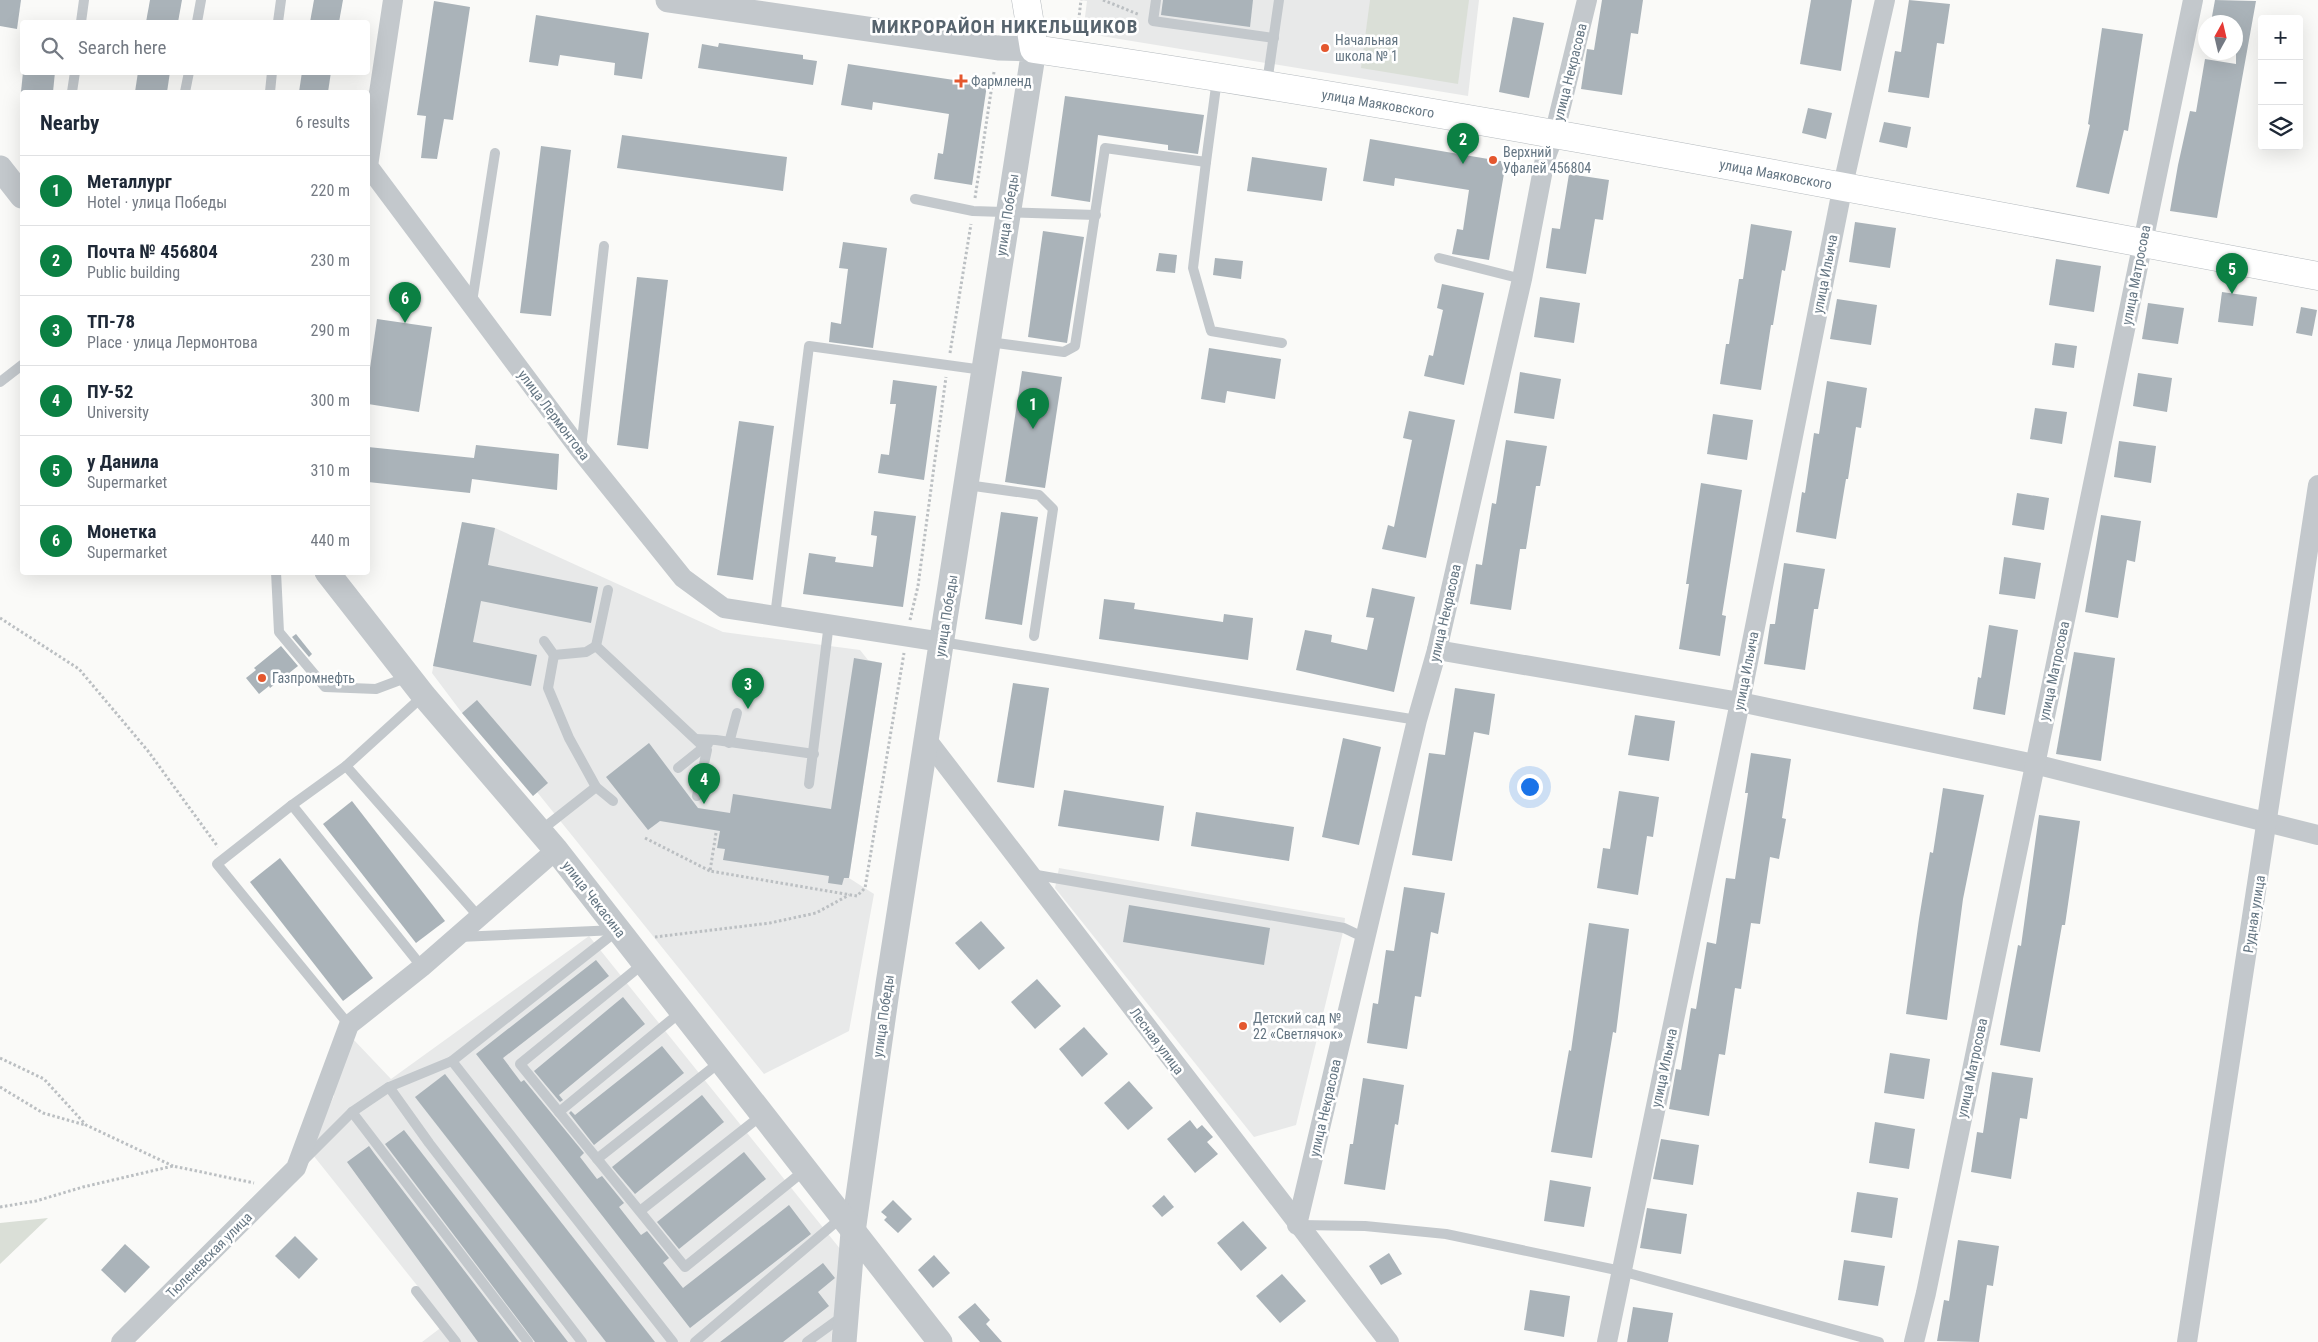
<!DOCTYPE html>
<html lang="en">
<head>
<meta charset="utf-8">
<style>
  body { margin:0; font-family:"Roboto Condensed",sans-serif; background:#f6f6f7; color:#1f2937 }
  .controls { position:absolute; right:15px; top:15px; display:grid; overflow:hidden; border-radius:5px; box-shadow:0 5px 20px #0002 }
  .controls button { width:45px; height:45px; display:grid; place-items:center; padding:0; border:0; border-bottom:1px solid #e0e1e3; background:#fff; color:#1f2937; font:25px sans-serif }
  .compass { position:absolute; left:2198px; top:15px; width:45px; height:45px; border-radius:50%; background:#fff; box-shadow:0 5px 20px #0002; rotate:8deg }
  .you { position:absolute; left:1529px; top:786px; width:18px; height:18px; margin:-12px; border:4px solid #fff; border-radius:50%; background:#1a73e8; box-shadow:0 0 0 8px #1a73e833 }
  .badge { display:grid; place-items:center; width:32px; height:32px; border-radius:50%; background:#0b8043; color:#fff; font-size:16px; font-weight:700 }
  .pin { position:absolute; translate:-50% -41px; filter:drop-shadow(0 1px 2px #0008) }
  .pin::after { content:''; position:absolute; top:26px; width:18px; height:15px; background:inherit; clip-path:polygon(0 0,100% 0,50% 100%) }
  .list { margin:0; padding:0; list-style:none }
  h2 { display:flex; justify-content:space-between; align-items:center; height:65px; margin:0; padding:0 20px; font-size:21px }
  h2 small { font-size:16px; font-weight:400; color:#747a83 }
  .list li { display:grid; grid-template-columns:32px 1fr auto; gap:15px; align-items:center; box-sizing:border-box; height:70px; padding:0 20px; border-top:1px solid #e0e1e3 }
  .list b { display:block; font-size:19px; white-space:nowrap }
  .list p { margin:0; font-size:16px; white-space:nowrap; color:#747a83 }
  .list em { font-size:16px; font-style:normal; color:#747a83 }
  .icon { flex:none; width:28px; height:28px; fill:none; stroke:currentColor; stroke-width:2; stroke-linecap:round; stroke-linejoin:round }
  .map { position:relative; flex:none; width:2318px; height:1342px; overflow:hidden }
  .search { position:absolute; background:#fff; box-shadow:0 5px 20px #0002; left:20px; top:20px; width:350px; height:55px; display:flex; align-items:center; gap:12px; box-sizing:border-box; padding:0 18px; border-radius:5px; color:#747a83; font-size:19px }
  .panel { position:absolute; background:#fff; box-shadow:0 5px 20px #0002; left:20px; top:90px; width:350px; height:485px; border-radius:5px }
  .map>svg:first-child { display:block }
  .built { fill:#e8e9e9 }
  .green { fill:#dadfd7 }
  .building { fill:#aab3b9 }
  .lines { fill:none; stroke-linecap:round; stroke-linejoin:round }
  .primary-casing { stroke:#b5babe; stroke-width:29 }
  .path { stroke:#bbbfc2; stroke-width:3; stroke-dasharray:2.5 2.5; stroke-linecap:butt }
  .service { stroke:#c3c8cc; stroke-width:10 }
  .minor { stroke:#c3c8cc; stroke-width:20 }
  .tertiary { stroke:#c3c8cc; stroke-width:25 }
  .primary { stroke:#fff; stroke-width:28 }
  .poi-dot { fill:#e4572e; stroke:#fff; stroke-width:2 }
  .labels { text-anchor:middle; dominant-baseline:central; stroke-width:5; stroke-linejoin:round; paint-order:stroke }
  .poi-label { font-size:14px; fill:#657683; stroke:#fff; text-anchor:start }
  .street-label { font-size:14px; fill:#657683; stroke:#fff }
  .district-label { font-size:19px; font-weight:bold; letter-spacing:1px; fill:#57646e; stroke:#fff }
</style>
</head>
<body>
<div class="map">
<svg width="2318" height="1342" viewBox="0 0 2318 1342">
  <rect width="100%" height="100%" fill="#fafaf8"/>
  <g class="built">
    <path d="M1079 0H1479L1468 96 1083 33 1087 1Z"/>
    <path d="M462 522 495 528 723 632 860 650 868 660 882 663 849 878 874 894 849 1031 764 1074 537 792 533 796 462 713 432 673Z"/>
    <path d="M1059 868 1345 918 1344 928 1296 1125 1254 1137 1055 888Z"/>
    <path d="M589 936 841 1250 831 1342H422L447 1323 309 1150 334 1096 328 1060 353 1039 391 1079Z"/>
  </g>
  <g class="green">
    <path d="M1370 0H1469L1458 84 1361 68Z"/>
    <path d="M48 1218 0 1264V1223Z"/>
  </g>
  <g class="building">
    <path d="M0 0H21L17 29 0 26Z"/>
    <path d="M150 0H182L178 22H146Z"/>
    <path d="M314 0H343L339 22H310Z"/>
    <path d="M1163 0H1253L1250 27 1161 15Z"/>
    <path d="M1602 0H1643L1638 34 1631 33 1622 95 1581 89 1587 49 1594 50Z"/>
    <path d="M1811 0H1852L1841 71 1800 64Z"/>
    <path d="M1909 0 1950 4 1944 44 1937 43 1929 98 1888 92 1895 51 1901 52Z"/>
    <path d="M2215 0 2256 1 2217 218 2170 211 2178 165 2190 111 2196 112 2205 59 2236 64V22H2211Z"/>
    <path d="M434 1 470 7 453 120 444 119 437 159 421 158 426 116 417 115Z"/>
    <path d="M536 15 649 33 642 79 614 75 615 63 560 55 558 66 529 62Z"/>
    <path d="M1513 17 1544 23 1529 98 1499 92Z"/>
    <path d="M2102 28 2143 34 2128 131 2124 130 2109 194 2076 187 2090 125 2088 124Z"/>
    <path d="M719 43 803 55V59L817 61 813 85 698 68 702 44 718 47Z"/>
    <path d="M848 64 987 85 972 185 934 179 938 153 943 154 949 114 873 102 872 110 841 105Z"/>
    <path d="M23 72H55L53 92H21Z"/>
    <path d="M138 72H170L167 92H135Z"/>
    <path d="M302 72H331L328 92H299Z"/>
    <path d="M1065 96 1204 115 1198 154 1168 150V145L1098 135 1090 202 1051 196Z"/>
    <path d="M1808 108 1832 113 1826 139 1802 133Z"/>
    <path d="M1884 122 1911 127 1907 148 1879 142Z"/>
    <path d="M622 135 787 157 783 191 617 168Z"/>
    <path d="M1370 139 1506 162 1489 260 1452 254 1457 229 1463 230 1469 190 1395 178 1394 186 1363 181Z"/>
    <path d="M541 146 571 150 551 316 520 313Z"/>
    <path d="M1252 157 1327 168 1322 201 1247 191Z"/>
    <path d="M1569 174 1609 180 1603 220 1595 219 1586 274 1546 268 1552 228 1560 229Z"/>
    <path d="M1855 222 1896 228 1890 268 1849 262Z"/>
    <path d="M1751 224 1792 231 1785 271 1782 270 1773 325H1771L1761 390 1720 384 1726 344H1729L1739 279H1743Z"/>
    <path d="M1043 231 1084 237 1067 343 1028 337Z"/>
    <path d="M843 242 887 248 873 348 829 342 831 322 841 324 848 269 839 268Z"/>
    <path d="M1159 253 1177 255 1175 273 1156 271Z"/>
    <path d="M1215 258 1243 261 1241 279 1213 275Z"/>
    <path d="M2056 259 2101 266 2094 312 2049 305Z"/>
    <path d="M637 277 668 280 648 449 617 445Z"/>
    <path d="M1442 284 1484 293 1464 385 1424 376 1429 355 1433 356 1443 310 1437 308Z"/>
    <path d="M2222 292 2257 297 2253 326 2218 322Z"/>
    <path d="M1540 297 1580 303 1574 343 1534 337Z"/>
    <path d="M1837 299 1877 305 1871 345 1830 339Z"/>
    <path d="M2148 303 2184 308 2178 344 2142 339Z"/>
    <path d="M2301 307 2317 310 2312 336 2296 333Z"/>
    <path d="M377 319 432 327 419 412 368 404V382Z"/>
    <path d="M2055 343 2077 346 2074 368 2052 365Z"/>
    <path d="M1209 348 1281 359 1275 399 1227 391 1225 403 1201 399Z"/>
    <path d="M1022 371 1062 377 1045 488 1005 482Z"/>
    <path d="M1520 372 1561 379 1554 419 1514 413Z"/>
    <path d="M2138 373 2172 378 2167 412 2133 406Z"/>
    <path d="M893 380 937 386 924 480 878 473 881 454 889 455 896 404H890Z"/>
    <path d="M1827 381 1867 388 1861 428 1856 427 1848 479H1846L1836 539 1796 532 1802 492 1805 493 1814 433 1819 434Z"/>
    <path d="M2035 408 2067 412 2062 444 2030 439Z"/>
    <path d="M1409 411 1455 420 1426 558 1382 549 1388 525 1394 527 1412 440 1403 438Z"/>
    <path d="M1713 414 1753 420 1747 460 1707 454Z"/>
    <path d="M739 421 774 426 753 580 717 575Z"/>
    <path d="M1506 440 1547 446 1540 486H1536L1526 549H1520L1511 610 1470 604 1476 564 1482 565 1492 503 1496 504Z"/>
    <path d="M2119 441 2156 446 2151 483 2114 477Z"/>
    <path d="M476 445 559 454 557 490 472 479 470 493 368 482V447L474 458Z"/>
    <path d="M1701 483 1742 490 1722 615 1726 616 1720 656 1679 649 1689 584H1686Z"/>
    <path d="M2017 493 2049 498 2044 530 2012 525Z"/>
    <path d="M874 511 916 516 903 607 803 594 809 553 836 557 835 562 873 567 877 536 871 535Z"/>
    <path d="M1001 512 1038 517 1022 625 985 619Z"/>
    <path d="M2101 515 2141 521 2135 562 2127 560 2118 618 2085 612Z"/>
    <path d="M462 522 495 528 488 565 598 587 591 623 481 601 473 642 537 655 531 686 433 666Z"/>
    <path d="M2004 557 2041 563 2035 599 1999 594Z"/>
    <path d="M1784 563 1825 569 1818 609H1814L1805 670 1764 664 1770 624H1775Z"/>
    <path d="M1372 588 1415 597 1394 692 1296 670 1305 630 1332 635 1331 642 1367 650 1374 618 1366 617Z"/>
    <path d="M1104 599 1135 603 1134 609 1223 622 1224 614 1253 618 1248 660 1099 639Z"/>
    <path d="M1989 625 2018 630 2005 715 1973 709 1978 677 1981 678Z"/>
    <path d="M296 634 312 654 309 657 292 637Z"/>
    <path d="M281 646 298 666 270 688 269 686 259 694 246 678 256 670 254 668Z"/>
    <path d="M2074 652 2115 658 2101 761 2056 754Z"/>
    <path d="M854 658 882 663 849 878H844L842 885 828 883 829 876 723 860 725 849 717 848 720 831 660 821 648 830 606 777 649 743 698 808 730 813 733 794 831 809Z"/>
    <path d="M1013 683 1049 688 1034 788 997 782Z"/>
    <path d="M1455 688 1495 694 1489 735 1474 732 1452 861 1412 855 1429 753 1445 755Z"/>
    <path d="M477 700 548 783 533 796 462 713Z"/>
    <path d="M1635 715 1675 721 1669 761 1628 755Z"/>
    <path d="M1343 738 1381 747 1359 845 1322 837Z"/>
    <path d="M1751 753 1791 759 1782 818 1786 819 1779 859 1770 857 1760 924 1751 923 1741 989 1735 988 1725 1055 1719 1054 1709 1116 1669 1109 1676 1069 1681 1070 1691 1008 1696 1009 1707 942 1716 944 1726 878 1735 879 1748 793H1745Z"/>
    <path d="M1943 788 1984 795 1963 899 1947 1020 1906 1014 1919 919 1930 852 1933 853Z"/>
    <path d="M1064 790 1164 806 1159 841 1058 826Z"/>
    <path d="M1619 791 1659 797 1653 837 1647 836 1638 895 1597 888 1603 848 1610 849Z"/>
    <path d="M352 801 445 921 416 943 323 824Z"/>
    <path d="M1196 812 1294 827 1289 861 1191 846Z"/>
    <path d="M2039 815 2080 821 2065 925H2062L2040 1052 2000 1045 2018 945 2021 946Z"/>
    <path d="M280 858 373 978 343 1001 250 882Z"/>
    <path d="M1404 887 1445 893 1438 934 1431 932 1421 997 1415 996 1407 1049 1367 1043 1373 1003 1378 1004 1386 950 1394 951Z"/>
    <path d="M1129 905 1270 928 1264 965 1123 942Z"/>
    <path d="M981 921 1005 948 979 970 955 943Z"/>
    <path d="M1589 923 1629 929 1616 1033 1613 1032 1592 1158 1551 1152 1569 1050 1571 1051Z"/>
    <path d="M596 960 609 976 503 1058 521 1082 524 1080 584 1153 580 1157 597 1179 602 1176 624 1203 619 1207 641 1235 647 1231 669 1258 663 1263 683 1288 789 1205 811 1234 690 1328 476 1054Z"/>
    <path d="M1037 979 1061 1006 1035 1029 1011 1002Z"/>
    <path d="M623 997 645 1024 559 1095 563 1100 560 1102 534 1071Z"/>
    <path d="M1084 1027 1108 1054 1082 1077 1059 1049Z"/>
    <path d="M662 1046 684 1073 594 1145 569 1113 571 1111 575 1115Z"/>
    <path d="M1890 1053 1930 1059 1924 1099 1884 1093Z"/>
    <path d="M1992 1072 2033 1078 2027 1119 2020 1118 2011 1179 1971 1172 1977 1132 1983 1133Z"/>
    <path d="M445 1074 655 1342H606L415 1097Z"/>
    <path d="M1363 1078 1404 1085 1398 1125 1395 1124 1385 1190 1344 1184 1350 1144H1353Z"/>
    <path d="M1129 1081 1153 1108 1128 1130 1104 1103Z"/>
    <path d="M702 1095 724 1122 635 1194 612 1167Z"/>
    <path d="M1190 1120 1197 1129 1202 1125 1213 1137 1207 1142 1218 1154 1195 1173 1167 1139Z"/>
    <path d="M1875 1122 1915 1129 1909 1169 1869 1163Z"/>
    <path d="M404 1130 568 1342H535L385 1144Z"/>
    <path d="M1661 1139 1699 1145 1693 1185 1653 1179Z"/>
    <path d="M369 1146 374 1153 519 1342H478L347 1162Z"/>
    <path d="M744 1152 766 1179 679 1249 657 1222Z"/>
    <path d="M1550 1180 1591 1187 1584 1227 1544 1221Z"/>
    <path d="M1857 1192 1898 1198 1892 1238 1851 1232Z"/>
    <path d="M1164 1195 1174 1207 1162 1217 1152 1206Z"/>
    <path d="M893 1200 912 1219 898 1233 884 1220 887 1217 881 1212Z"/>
    <path d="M1647 1208 1687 1214 1681 1254 1640 1248Z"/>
    <path d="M1243 1221 1267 1248 1241 1271 1217 1243Z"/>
    <path d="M295 1236 318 1259 299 1279 275 1256Z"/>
    <path d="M1958 1240 1999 1246 1993 1286 1987 1285 1979 1342 1937 1341 1944 1300 1949 1301Z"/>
    <path d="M125 1244 150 1267 125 1293 101 1270Z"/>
    <path d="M1389 1253 1402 1274 1381 1285 1369 1266Z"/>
    <path d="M934 1255 950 1273 933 1288 918 1270Z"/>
    <path d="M1844 1260 1885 1266 1878 1306 1838 1300Z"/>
    <path d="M823 1263 835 1278 818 1292 829 1306 783 1342H720Z"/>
    <path d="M1282 1274 1306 1301 1280 1323 1256 1296Z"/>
    <path d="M1530 1290 1570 1296 1564 1337 1524 1330Z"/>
    <path d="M975 1303 990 1320 986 1324 1002 1342H980L958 1317Z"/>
    <path d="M1633 1307 1673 1313 1668 1342H1627Z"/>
  </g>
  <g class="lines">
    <g class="primary-casing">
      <g id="primary">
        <path id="s1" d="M1026 0 1034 49C1464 112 1891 196 2318 276"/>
      </g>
    </g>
    <g class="path">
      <path d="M1103 0 1140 15"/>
      <path d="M1077 35 1081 0"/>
      <path d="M975 198 994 72"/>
      <path d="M950 353 971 224"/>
      <path d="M0 618 79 669 148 751 218 847"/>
      <path d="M910 620 918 586 946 377"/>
      <path d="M716 833 710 871 857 896 865 888 904 653"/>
      <path d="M645 838 710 871"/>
      <path d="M655 937 770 923 816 913 849 895"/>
      <path d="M0 1058 44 1079 86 1125 173 1166"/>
      <path d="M0 1087 43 1113 85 1125"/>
      <path d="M0 1207 36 1201 83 1187 173 1166 254 1183"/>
    </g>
    <g class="service">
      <path d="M1156 0 1153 21 1274 38"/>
      <path d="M81 22 84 0"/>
      <path d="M197 22 201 0"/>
      <path d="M278 22 281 0"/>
      <path d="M1267 83 1279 0"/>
      <path d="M72 92 75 72"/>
      <path d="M185 92 189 72"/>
      <path d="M270 92 272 72"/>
      <path d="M1206 162 1193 268 1211 331 1282 343"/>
      <path d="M915 199 973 211 1096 215"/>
      <path d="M1439 258 1522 279"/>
      <path d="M472 302 495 153"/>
      <path d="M989 342 1064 352 1075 346 1105 148 1206 162 1217 79"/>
      <path d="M0 382 22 365"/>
      <path d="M581 449 604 246"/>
      <path d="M967 485 1039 495 1053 509 1034 636"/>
      <path d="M276 572 279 632 325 687 376 689 408 677"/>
      <path d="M608 590 596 646 707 750 697 796"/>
      <path d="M775 616 809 346 983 370"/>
      <path d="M544 641 554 655 586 652 596 646"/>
      <path d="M942 642 1417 720"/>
      <path d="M554 655 548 688 569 738 596 787 613 801"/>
      <path d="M696 739 716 740 814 754"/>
      <path d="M729 743 737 713"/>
      <path d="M346 766 479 917"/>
      <path d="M678 768 708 744"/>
      <path d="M809 784 829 623"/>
      <path d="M292 805 422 967"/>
      <path d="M540 831 596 787"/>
      <path d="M1031 874 1344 928 1365 938"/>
      <path d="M618 930 452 1061 673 1342"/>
      <path d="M459 937 617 930"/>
      <path d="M644 963 520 1064 685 1267 805 1170"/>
      <path d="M349 1025 217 864 292 805 346 766 423 696"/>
      <path d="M389 1087 429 1143 582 1342"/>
      <path d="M352 1112 528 1342"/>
      <path d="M559 1112 682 1011"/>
      <path d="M597 1159 720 1062"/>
      <path d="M304 1160 352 1112 389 1087 452 1061"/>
      <path d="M640 1211 762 1115"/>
      <path d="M1298 1225 1365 1226 1446 1234 1621 1271 1879 1342"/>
      <path d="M416 1291 456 1342"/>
      <path d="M695 1342 842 1217"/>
      <path d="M807 1342 843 1316"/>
    </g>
    <g class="minor">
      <path d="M393 0 368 166 580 450 683 578 724 608 942 642"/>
      <path d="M1437 650 1740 702 2034 764 2318 835"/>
      <path d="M927 740 1389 1342"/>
      <path d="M1297 1225 1417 720 1437 650 1522 279 1545 159 1554 135 1587 0"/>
      <path d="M121 1342 296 1168 349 1025 422 967 556 850"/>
      <path d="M1607 1342 1740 702 1843 185 1885 0"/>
      <path d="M1914 1342 1926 1293 2193 0"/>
      <path d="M2187 1342 2318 485"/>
    </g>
    <g class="tertiary">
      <path d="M668 0 998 48 1034 49 888 984 853 1232 844 1342"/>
      <path d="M0 168 22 196"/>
      <path d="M327 572 424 696 556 850 940 1342"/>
    </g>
    <use href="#primary" class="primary"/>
  </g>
  <g class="poi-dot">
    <circle cx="1325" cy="48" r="5"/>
    <path d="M958.5 73.5h5v5h5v5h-5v5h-5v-5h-5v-5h5z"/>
    <circle cx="1493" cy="160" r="5"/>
    <circle cx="262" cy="678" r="5"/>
    <circle cx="1243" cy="1026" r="5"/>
  </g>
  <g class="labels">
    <g class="poi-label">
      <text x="1335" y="40">Начальная<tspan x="1335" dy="16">школа № 1</tspan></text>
      <text x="971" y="81">Фармленд</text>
      <text x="1503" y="152">Верхний<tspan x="1503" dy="16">Уфалей 456804</tspan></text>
      <text x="272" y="678">Газпромнефть</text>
      <text x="1253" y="1018">Детский сад №<tspan x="1253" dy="16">22 «Светлячок»</tspan></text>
    </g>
    <g class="street-label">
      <text transform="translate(1570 72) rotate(-76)">улица Некрасова</text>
      <text stroke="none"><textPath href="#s1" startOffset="398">улица Маяковского</textPath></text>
      <text stroke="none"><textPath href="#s1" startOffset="802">улица Маяковского</textPath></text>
      <text transform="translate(1007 215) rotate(-81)">улица Победы</text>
      <text transform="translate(1825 274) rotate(-79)">улица Ильича</text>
      <text transform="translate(2136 275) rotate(-79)">улица Матросова</text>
      <text transform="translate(554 415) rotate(53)">улица Лермонтова</text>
      <text transform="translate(1445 613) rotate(-77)">улица Некрасова</text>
      <text transform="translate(946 616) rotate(-81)">улица Победы</text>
      <text transform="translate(1746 671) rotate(-79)">улица Ильича</text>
      <text transform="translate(2054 671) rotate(-78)">улица Матросова</text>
      <text transform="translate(594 899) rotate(52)">улица Чекасина</text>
      <text transform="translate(2254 914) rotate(-81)">Рудная улица</text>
      <text transform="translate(883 1016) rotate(-82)">улица Победы</text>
      <text transform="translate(1157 1041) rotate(53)">Лесная улица</text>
      <text transform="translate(1664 1068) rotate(-78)">улица Ильича</text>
      <text transform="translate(1972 1068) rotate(-78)">улица Матросова</text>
      <text transform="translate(1325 1108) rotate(-77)">улица Некрасова</text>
      <text transform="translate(209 1255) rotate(-45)">Тюленевская улица</text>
    </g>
    <g class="district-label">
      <text x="1005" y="26">МИКРОРАЙОН НИКЕЛЬЩИКОВ</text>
    </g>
  </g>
</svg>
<div class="controls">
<button>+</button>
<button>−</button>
<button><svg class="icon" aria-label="layers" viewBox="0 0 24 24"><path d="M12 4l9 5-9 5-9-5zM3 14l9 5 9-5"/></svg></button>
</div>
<svg class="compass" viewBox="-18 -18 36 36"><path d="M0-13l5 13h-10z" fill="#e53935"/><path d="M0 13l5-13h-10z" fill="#747a83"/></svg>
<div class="you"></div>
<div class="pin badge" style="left:1033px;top:429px">1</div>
<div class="pin badge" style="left:1463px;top:164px">2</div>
<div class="pin badge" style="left:748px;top:709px">3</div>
<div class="pin badge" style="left:704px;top:804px">4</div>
<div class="pin badge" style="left:2232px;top:294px">5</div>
<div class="pin badge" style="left:405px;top:323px">6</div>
<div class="search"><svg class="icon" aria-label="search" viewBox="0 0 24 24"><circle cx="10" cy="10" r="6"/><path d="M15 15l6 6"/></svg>Search here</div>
<section class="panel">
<h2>Nearby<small>6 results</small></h2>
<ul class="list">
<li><span class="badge">1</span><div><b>Металлург</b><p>Hotel · улица Победы</p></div><em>220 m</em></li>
<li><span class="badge">2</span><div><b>Почта № 456804</b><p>Public building</p></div><em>230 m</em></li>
<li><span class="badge">3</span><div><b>ТП-78</b><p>Place · улица Лермонтова</p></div><em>290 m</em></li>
<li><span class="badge">4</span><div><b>ПУ-52</b><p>University</p></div><em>300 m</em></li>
<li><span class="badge">5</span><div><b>у Данила</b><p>Supermarket</p></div><em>310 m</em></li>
<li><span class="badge">6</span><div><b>Монетка</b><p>Supermarket</p></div><em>440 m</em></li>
</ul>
</section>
</div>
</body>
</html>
